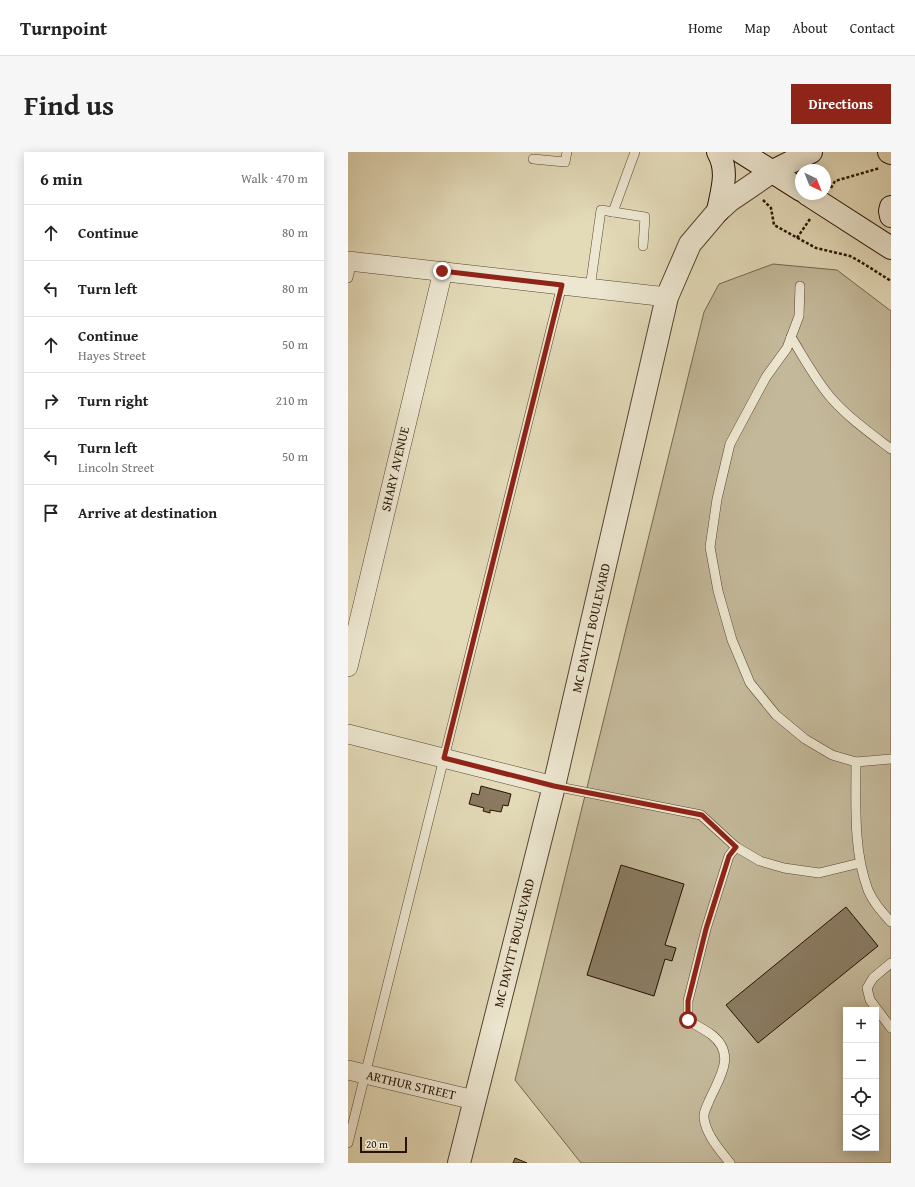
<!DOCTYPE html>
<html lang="en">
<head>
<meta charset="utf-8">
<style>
  body { margin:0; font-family:"Gentium Book Plus",serif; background:#f6f6f6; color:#222 }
  .controls { position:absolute; right:12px; bottom:12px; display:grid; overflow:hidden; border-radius:0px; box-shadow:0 2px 10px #0003 }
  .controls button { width:36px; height:36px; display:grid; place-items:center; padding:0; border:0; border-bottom:1px solid #e0e0e0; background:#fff; color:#222; font:20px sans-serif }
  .compass { position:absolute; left:447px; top:12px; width:36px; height:36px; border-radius:50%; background:#fff; box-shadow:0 2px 10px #0003; rotate:137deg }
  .scale { position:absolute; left:12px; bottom:10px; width:47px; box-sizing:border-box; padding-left:4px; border:2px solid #281201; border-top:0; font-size:11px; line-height:14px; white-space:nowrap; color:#281201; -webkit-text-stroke:3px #ede7d1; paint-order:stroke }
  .stop { position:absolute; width:12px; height:12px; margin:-9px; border:3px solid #8f2418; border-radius:50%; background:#fff }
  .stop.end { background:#8f2418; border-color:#fff; box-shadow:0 1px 4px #0008 }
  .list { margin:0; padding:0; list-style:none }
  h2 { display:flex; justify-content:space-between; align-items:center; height:52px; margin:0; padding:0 16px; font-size:17px }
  h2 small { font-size:13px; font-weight:400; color:#767676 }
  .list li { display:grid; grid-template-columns:26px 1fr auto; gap:12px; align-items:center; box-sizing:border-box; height:56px; padding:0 16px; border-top:1px solid #e0e0e0 }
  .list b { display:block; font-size:15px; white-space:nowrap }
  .list p { margin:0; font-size:13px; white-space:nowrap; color:#767676 }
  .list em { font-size:13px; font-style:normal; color:#767676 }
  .icon { flex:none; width:22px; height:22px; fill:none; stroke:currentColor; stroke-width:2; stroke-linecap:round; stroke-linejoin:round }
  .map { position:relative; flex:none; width:543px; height:1011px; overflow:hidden; border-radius:0px }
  header { display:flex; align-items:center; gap:24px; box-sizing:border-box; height:56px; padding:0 20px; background:#fff; border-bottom:1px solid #e0e0e0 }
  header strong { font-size:19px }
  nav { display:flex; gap:22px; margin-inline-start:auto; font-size:14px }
  .intro { display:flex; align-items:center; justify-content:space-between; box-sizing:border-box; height:96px; padding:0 24px }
  h1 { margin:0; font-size:28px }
  .button { padding:10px 18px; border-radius:0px; background:#8f2418; color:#fff; font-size:14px; font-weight:700 }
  main { display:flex; gap:24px; padding:0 24px }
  aside { flex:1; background:#fff; border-radius:0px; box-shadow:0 2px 10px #0003 }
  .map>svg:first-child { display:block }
  .green { fill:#c3b899; stroke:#76654d; fill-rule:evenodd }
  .building { fill:#897a60; stroke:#281201 }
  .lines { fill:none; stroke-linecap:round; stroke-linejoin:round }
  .service-casing { stroke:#57442f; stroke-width:10 }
  .minor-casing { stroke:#57442f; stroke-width:20 }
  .tertiary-casing { stroke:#57442f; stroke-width:24 }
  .secondary-casing { stroke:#281201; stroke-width:24 }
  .motorway-casing { stroke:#281201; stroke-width:24 }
  .path { stroke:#281201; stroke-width:2.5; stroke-dasharray:3 2; stroke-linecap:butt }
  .service { stroke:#ede7d1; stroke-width:9 }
  .minor { stroke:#ede7d1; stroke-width:19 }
  .tertiary { stroke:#ede7d1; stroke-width:22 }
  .secondary { stroke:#ede7d1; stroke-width:22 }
  .motorway { stroke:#e3dab8; stroke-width:22 }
  .route { stroke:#8f2418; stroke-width:5 }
  .labels { text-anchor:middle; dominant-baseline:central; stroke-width:3.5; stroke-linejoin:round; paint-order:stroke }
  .street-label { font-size:13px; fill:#281201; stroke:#ede7d1 }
</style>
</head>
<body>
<header>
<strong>Turnpoint</strong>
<nav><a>Home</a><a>Map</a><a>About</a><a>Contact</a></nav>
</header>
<div class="intro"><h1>Find us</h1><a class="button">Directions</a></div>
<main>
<aside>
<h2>6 min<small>Walk · 470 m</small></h2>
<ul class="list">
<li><svg class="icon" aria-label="ahead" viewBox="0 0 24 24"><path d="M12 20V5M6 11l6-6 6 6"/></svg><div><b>Continue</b></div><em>80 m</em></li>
<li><svg class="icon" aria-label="left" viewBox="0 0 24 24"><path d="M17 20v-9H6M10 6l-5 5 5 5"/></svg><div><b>Turn left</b></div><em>80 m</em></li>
<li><svg class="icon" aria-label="ahead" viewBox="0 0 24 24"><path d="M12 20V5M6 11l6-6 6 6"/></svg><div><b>Continue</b><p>Hayes Street</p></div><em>50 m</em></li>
<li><svg class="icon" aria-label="right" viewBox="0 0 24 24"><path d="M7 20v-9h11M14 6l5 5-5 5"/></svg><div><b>Turn right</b></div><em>210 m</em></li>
<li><svg class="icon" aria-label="left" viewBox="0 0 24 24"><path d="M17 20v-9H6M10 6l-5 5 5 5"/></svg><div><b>Turn left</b><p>Lincoln Street</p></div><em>50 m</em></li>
<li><svg class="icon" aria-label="arrive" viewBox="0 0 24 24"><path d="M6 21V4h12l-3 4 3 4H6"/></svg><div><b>Arrive at destination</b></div></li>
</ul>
</aside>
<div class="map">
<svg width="543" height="1011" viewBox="0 0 543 1011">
  <rect width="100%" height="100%" fill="#e3dab8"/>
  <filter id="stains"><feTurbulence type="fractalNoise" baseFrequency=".005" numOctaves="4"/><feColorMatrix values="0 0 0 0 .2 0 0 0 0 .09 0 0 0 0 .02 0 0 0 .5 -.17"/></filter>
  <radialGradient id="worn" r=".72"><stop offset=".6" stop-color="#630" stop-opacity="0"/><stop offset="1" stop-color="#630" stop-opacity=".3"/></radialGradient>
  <path class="green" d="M425 112 489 118 543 159V1011H233L167 928 356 160 371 132ZM498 858H528V996H498Z"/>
  <g class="building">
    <path d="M133 634 163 642 160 654 155 653 153 660 142 658V661L135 659 136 656 121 652 124 641 131 643Z"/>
    <path d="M273 713 336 732 317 793 328 796 324 809 317 807 306 844 239 823Z"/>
    <path d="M498 755 530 794 410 891 378 853Z"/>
    <path d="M167 1006 179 1011H165Z"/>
  </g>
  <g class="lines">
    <g class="service-casing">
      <g id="service">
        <path d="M185 7 217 10 219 0"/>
        <path d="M265 60 287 0"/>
        <path d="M0 126 4 109"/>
        <path d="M452 134 451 164 439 196 418 225 382 292 369 347 362 395 370 439 384 488 402 531 428 563 457 587 484 603 508 610 543 607"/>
        <path d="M242 136 253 58 297 65 295 94"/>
        <path d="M443 185C456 206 468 229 484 247 501 266 522 281 543 297"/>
        <path d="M508 610C508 652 505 698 520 738 525 750 534 760 543 770"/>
        <path d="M206 634 353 663 388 695 412 709 436 716 471 721 512 711"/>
        <path d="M543 811 525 826 519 836 522 848 543 876"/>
        <path d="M0 991 214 133"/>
        <path d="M382 1011C372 998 358 983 356 966 355 961 359 954 361 949 371 926 389 903 364 883 356 877 347 873 340 868V849L358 777 381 704 388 695"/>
      </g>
    </g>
    <g class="minor-casing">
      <g id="minor">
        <path d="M0 109 319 145"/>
        <path d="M0 515 95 119"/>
        <path d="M0 582 206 634"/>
        <path d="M0 918 126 948"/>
      </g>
    </g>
    <g class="tertiary-casing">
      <path id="tertiary" d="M111 1011 206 634 319 145 342 92 370 59 381 49 425 19"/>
    </g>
    <g class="secondary-casing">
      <g id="secondary">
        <path d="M370 0C381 19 374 38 370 59"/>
        <path d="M393 0 453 38"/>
        <path d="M425 19 463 0"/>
        <path d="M459 42 543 96"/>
        <path d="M543 55 542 59 543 64"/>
      </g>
    </g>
    <g class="motorway-casing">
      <path id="motorway" d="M541 0 543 1"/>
    </g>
    <g class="path">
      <path d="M483 36 487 29 532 16"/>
      <path d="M415 48 423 56 426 73 468 96 502 104 513 110 543 129"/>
      <path d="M449 86 462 67"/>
    </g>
    <use href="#service" class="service"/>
    <use href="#minor" class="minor"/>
    <use href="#tertiary" class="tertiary"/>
    <use href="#secondary" class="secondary"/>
    <use href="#motorway" class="motorway"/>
  </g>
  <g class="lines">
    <path class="route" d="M94 119 214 133 96 606 206 634 354 663 388 695 381 704 358 777 340 849V868"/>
  </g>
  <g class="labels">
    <g class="street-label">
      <text transform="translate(47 317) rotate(-77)">SHARY AVENUE</text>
      <text transform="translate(243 476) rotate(-77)">MC DAVITT BOULEVARD</text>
      <text transform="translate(166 791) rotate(-76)">MC DAVITT BOULEVARD</text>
      <text transform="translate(63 933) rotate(13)">ARTHUR STREET</text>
    </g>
  </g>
  <rect width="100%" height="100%" filter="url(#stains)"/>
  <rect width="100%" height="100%" fill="url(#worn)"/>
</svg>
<div class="controls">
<button>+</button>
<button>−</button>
<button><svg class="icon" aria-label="locate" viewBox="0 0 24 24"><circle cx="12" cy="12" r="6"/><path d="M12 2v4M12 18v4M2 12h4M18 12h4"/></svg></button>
<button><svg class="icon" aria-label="layers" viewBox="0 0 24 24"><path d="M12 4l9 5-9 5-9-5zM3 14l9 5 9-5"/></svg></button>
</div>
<svg class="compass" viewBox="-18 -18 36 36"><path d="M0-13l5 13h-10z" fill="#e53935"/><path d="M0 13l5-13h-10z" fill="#767676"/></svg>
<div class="scale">20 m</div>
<div class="stop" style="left:340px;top:868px"></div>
<div class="stop end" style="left:94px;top:119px"></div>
</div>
</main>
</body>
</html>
